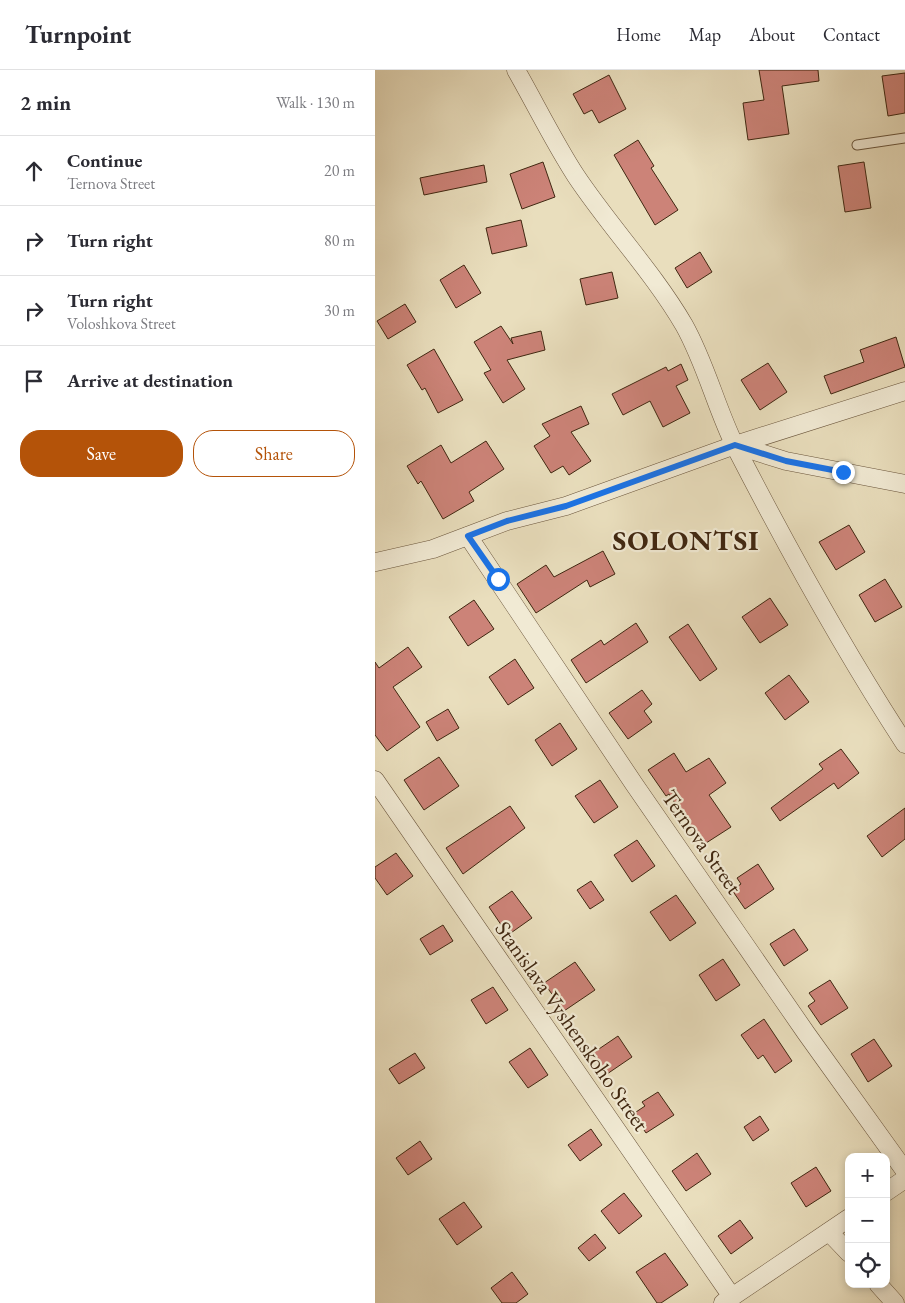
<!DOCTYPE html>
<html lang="en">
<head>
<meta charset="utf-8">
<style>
  body { margin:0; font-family:"EB Garamond",serif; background:#f2f2f3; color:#2b2b33 }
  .controls { position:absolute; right:15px; bottom:15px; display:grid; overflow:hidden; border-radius:10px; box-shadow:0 2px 8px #0003 }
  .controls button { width:45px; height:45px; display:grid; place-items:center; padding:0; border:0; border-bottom:1px solid #e1e1e2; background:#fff; color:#2b2b33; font:25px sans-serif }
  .stop { position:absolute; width:15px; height:15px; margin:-11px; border:4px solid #1a73e8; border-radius:50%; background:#fff }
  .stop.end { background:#1a73e8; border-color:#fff; box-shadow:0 1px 5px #0008 }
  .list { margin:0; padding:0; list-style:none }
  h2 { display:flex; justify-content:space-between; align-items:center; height:65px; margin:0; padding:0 20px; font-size:21px }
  h2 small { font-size:16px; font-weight:400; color:#7c7c81 }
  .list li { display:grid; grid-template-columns:32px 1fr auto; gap:15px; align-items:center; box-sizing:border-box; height:70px; padding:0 20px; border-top:1px solid #e1e1e2 }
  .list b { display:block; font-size:19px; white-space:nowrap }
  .list p { margin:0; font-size:16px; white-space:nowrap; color:#7c7c81 }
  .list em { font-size:16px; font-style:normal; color:#7c7c81 }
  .actions { display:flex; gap:10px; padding:15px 20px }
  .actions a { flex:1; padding:11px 0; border:1px solid #b45309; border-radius:20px; text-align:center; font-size:18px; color:#b45309 }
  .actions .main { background:#b45309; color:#fff }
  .icon { flex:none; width:28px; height:28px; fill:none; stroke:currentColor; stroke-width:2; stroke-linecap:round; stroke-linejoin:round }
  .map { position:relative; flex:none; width:530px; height:1233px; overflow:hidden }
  header { display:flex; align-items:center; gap:30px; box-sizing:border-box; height:70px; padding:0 25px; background:#fff; border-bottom:1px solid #e1e1e2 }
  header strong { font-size:24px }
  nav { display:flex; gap:28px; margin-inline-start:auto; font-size:18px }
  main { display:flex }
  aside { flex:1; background:#fff }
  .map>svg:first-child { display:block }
  .building { fill:#cc8378; stroke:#402711 }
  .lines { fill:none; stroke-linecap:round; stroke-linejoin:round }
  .service-casing { stroke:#6a553c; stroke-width:11 }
  .minor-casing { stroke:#6a553c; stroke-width:19 }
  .service { stroke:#f1ead4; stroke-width:9 }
  .minor { stroke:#f1ead4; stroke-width:18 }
  .route { stroke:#1a73e8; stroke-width:6 }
  .labels { text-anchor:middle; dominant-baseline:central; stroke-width:4.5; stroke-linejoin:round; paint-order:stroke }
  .street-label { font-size:22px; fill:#402711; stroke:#f1ead4 }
  .district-label { font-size:28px; font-weight:bold; letter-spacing:1px; fill:#402711; stroke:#f1ead4 }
</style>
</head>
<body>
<header>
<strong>Turnpoint</strong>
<nav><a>Home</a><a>Map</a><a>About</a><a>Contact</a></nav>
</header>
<main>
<aside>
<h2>2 min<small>Walk · 130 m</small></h2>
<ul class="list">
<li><svg class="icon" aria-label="ahead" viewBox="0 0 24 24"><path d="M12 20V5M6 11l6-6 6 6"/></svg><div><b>Continue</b><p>Ternova Street</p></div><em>20 m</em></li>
<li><svg class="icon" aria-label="right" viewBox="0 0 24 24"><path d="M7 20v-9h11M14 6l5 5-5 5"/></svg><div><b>Turn right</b></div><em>80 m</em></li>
<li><svg class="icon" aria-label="right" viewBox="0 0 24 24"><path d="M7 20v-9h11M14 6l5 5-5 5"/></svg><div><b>Turn right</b><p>Voloshkova Street</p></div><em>30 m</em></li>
<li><svg class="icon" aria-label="arrive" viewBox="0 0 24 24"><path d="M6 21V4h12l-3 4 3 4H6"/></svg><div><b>Arrive at destination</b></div></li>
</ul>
<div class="actions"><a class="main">Save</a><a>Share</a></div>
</aside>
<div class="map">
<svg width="530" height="1233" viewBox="0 0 530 1233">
  <rect width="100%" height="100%" fill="#e9debd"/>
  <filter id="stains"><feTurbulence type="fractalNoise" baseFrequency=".004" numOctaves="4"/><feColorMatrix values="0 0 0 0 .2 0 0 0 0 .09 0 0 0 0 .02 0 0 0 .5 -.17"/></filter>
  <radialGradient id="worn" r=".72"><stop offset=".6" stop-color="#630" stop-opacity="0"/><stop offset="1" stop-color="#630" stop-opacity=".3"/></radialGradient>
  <g class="building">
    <path d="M384 0H443L444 11 407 16 414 64 373 70 368 33 389 30Z"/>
    <path d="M530 3V43L513 46 507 6Z"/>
    <path d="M234 5 251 39 224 53 217 40 209 44 198 24Z"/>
    <path d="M263 70 279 96 276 98 303 140 280 155 239 85Z"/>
    <path d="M168 92 180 127 147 139 135 104Z"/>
    <path d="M489 92 496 138 470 142 463 96Z"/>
    <path d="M109 95 112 112 49 125 45 108Z"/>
    <path d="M146 150 152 176 117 184 111 158Z"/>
    <path d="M325 182 337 202 312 218 300 198Z"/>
    <path d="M89 195 106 223 81 238 65 210Z"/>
    <path d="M237 202 243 228 211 235 205 209Z"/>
    <path d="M30 234 41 252 13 269 2 251Z"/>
    <path d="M126 256 138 274 136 268 166 261 170 280 132 290 150 319 128 333 109 303 116 300 99 272Z"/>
    <path d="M521 267 530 297 456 324 449 306 489 292 485 280Z"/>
    <path d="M59 279 88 330 63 343 50 318 47 320 32 295Z"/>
    <path d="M393 293 412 322 385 340 366 310Z"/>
    <path d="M306 294 313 310 301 316 315 343 288 357 275 331 248 345 237 324 291 297 293 301Z"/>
    <path d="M206 336 214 354 196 362 216 391 194 405 188 396 176 403 159 376 175 366 167 354Z"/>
    <path d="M111 371 129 399 94 422 99 431 68 449 46 411 43 414 32 396 66 375 76 393Z"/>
    <path d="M474 455 490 482 461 500 444 472Z"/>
    <path d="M228 481 240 504 215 517 212 510 161 543 142 514 171 495 179 507Z"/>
    <path d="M510 509 527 537 500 552 484 525Z"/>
    <path d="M395 528 413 555 385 573 367 547Z"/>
    <path d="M99 530 119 559 93 576 74 547Z"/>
    <path d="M261 553 273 572 211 613 196 590 226 570 229 575Z"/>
    <path d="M313 554 342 599 325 611 294 567Z"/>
    <path d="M33 577 47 597 18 617 45 657 12 681 0 665V592L4 598Z"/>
    <path d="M140 589 159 618 133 635 114 607Z"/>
    <path d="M414 605 434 632 410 650 390 623Z"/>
    <path d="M267 620 277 634 269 641 277 652 253 669 234 643Z"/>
    <path d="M73 639 84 658 62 671 51 652Z"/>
    <path d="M185 653 202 679 177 696 160 670Z"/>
    <path d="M466 679 484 703 463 719 459 713 405 751 396 738 448 699 444 694Z"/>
    <path d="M299 683 311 702 334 688 351 713 334 725 356 757 328 775 294 724 291 726 273 700Z"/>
    <path d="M64 687 84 716 49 740 29 710Z"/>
    <path d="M225 710 243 737 219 753 200 726Z"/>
    <path d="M135 736 150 758 88 804 71 778Z"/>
    <path d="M530 738V769L507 787 492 766Z"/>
    <path d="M262 770 280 796 257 812 239 785Z"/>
    <path d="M21 783 38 806 12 825 0 808V797Z"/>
    <path d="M383 794 399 819 370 839 357 820 366 814 362 808Z"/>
    <path d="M216 811 229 830 215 839 202 820Z"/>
    <path d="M137 821 157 848 133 865 114 837Z"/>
    <path d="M301 825 321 853 295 871 275 842Z"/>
    <path d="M68 855 78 871 55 885 45 869Z"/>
    <path d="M419 859 433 880 409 896 395 874Z"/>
    <path d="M348 889 365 915 341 931 324 905Z"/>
    <path d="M200 892 220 920 189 941 169 913Z"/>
    <path d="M455 910 473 938 446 955 433 936 440 931 434 923Z"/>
    <path d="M118 917 133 940 111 954 96 930Z"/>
    <path d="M389 949 417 991 400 1003 388 985 383 989 366 965Z"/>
    <path d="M243 966 257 987 232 1004 218 983Z"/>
    <path d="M499 969 517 996 493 1012 476 984Z"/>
    <path d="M155 978 173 1005 153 1018 134 992Z"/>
    <path d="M40 983 50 998 24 1014 14 999Z"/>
    <path d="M283 1022 299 1045 271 1063 258 1044 270 1036 267 1032Z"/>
    <path d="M385 1046 394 1060 378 1071 369 1057Z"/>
    <path d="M216 1059 227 1075 205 1091 193 1075Z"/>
    <path d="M45 1071 57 1089 33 1105 21 1088Z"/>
    <path d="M322 1083 336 1104 311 1121 297 1101Z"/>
    <path d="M441 1097 456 1121 431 1137 416 1113Z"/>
    <path d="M249 1123 267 1146 244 1164 226 1141Z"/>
    <path d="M89 1132 107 1157 82 1175 64 1149Z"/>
    <path d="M365 1150 378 1168 356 1184 343 1166Z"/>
    <path d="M220 1164 231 1178 214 1191 203 1178Z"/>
    <path d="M290 1183 313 1215 286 1233H282L261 1202Z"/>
    <path d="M137 1202 153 1224 141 1233H127L116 1218Z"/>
  </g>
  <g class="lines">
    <g class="service-casing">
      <path id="service" d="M482 75 530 68"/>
    </g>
    <g class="minor-casing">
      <g id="minor">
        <path d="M141 0C161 35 179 72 201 106 235 157 278 202 309 255 331 294 341 338 361 378 413 479 468 579 530 674"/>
        <path d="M360 375 411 391 530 414"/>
        <path d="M93 466 259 714 431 963 530 1101"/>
        <path d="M1 492 58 479 132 451 191 436 360 375 530 321"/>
        <path d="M0 710 357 1227"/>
        <path d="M511 1122 530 1109"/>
        <path d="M454 1162 474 1183"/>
        <path d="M503 1214 520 1233"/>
        <path d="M348 1233 474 1148"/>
      </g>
    </g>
    <use href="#service" class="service"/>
    <use href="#minor" class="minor"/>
  </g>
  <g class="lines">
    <path class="route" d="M123 509 93 466 132 451 191 436 360 375 411 391 468 402"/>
  </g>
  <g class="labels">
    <g class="street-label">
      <text transform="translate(327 772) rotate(55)">Ternova Street</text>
      <text transform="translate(197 956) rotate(55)">Stanislava Vyshenskoho Street</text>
    </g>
    <g class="district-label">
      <text x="311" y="470">SOLONTSI</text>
    </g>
  </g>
  <rect width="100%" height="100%" filter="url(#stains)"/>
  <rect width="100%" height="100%" fill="url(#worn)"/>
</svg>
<div class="controls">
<button>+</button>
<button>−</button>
<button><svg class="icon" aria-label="locate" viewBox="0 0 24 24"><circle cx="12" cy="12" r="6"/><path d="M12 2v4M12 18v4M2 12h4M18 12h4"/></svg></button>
</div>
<div class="stop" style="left:123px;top:509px"></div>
<div class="stop end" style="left:468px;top:402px"></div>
</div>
</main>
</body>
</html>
